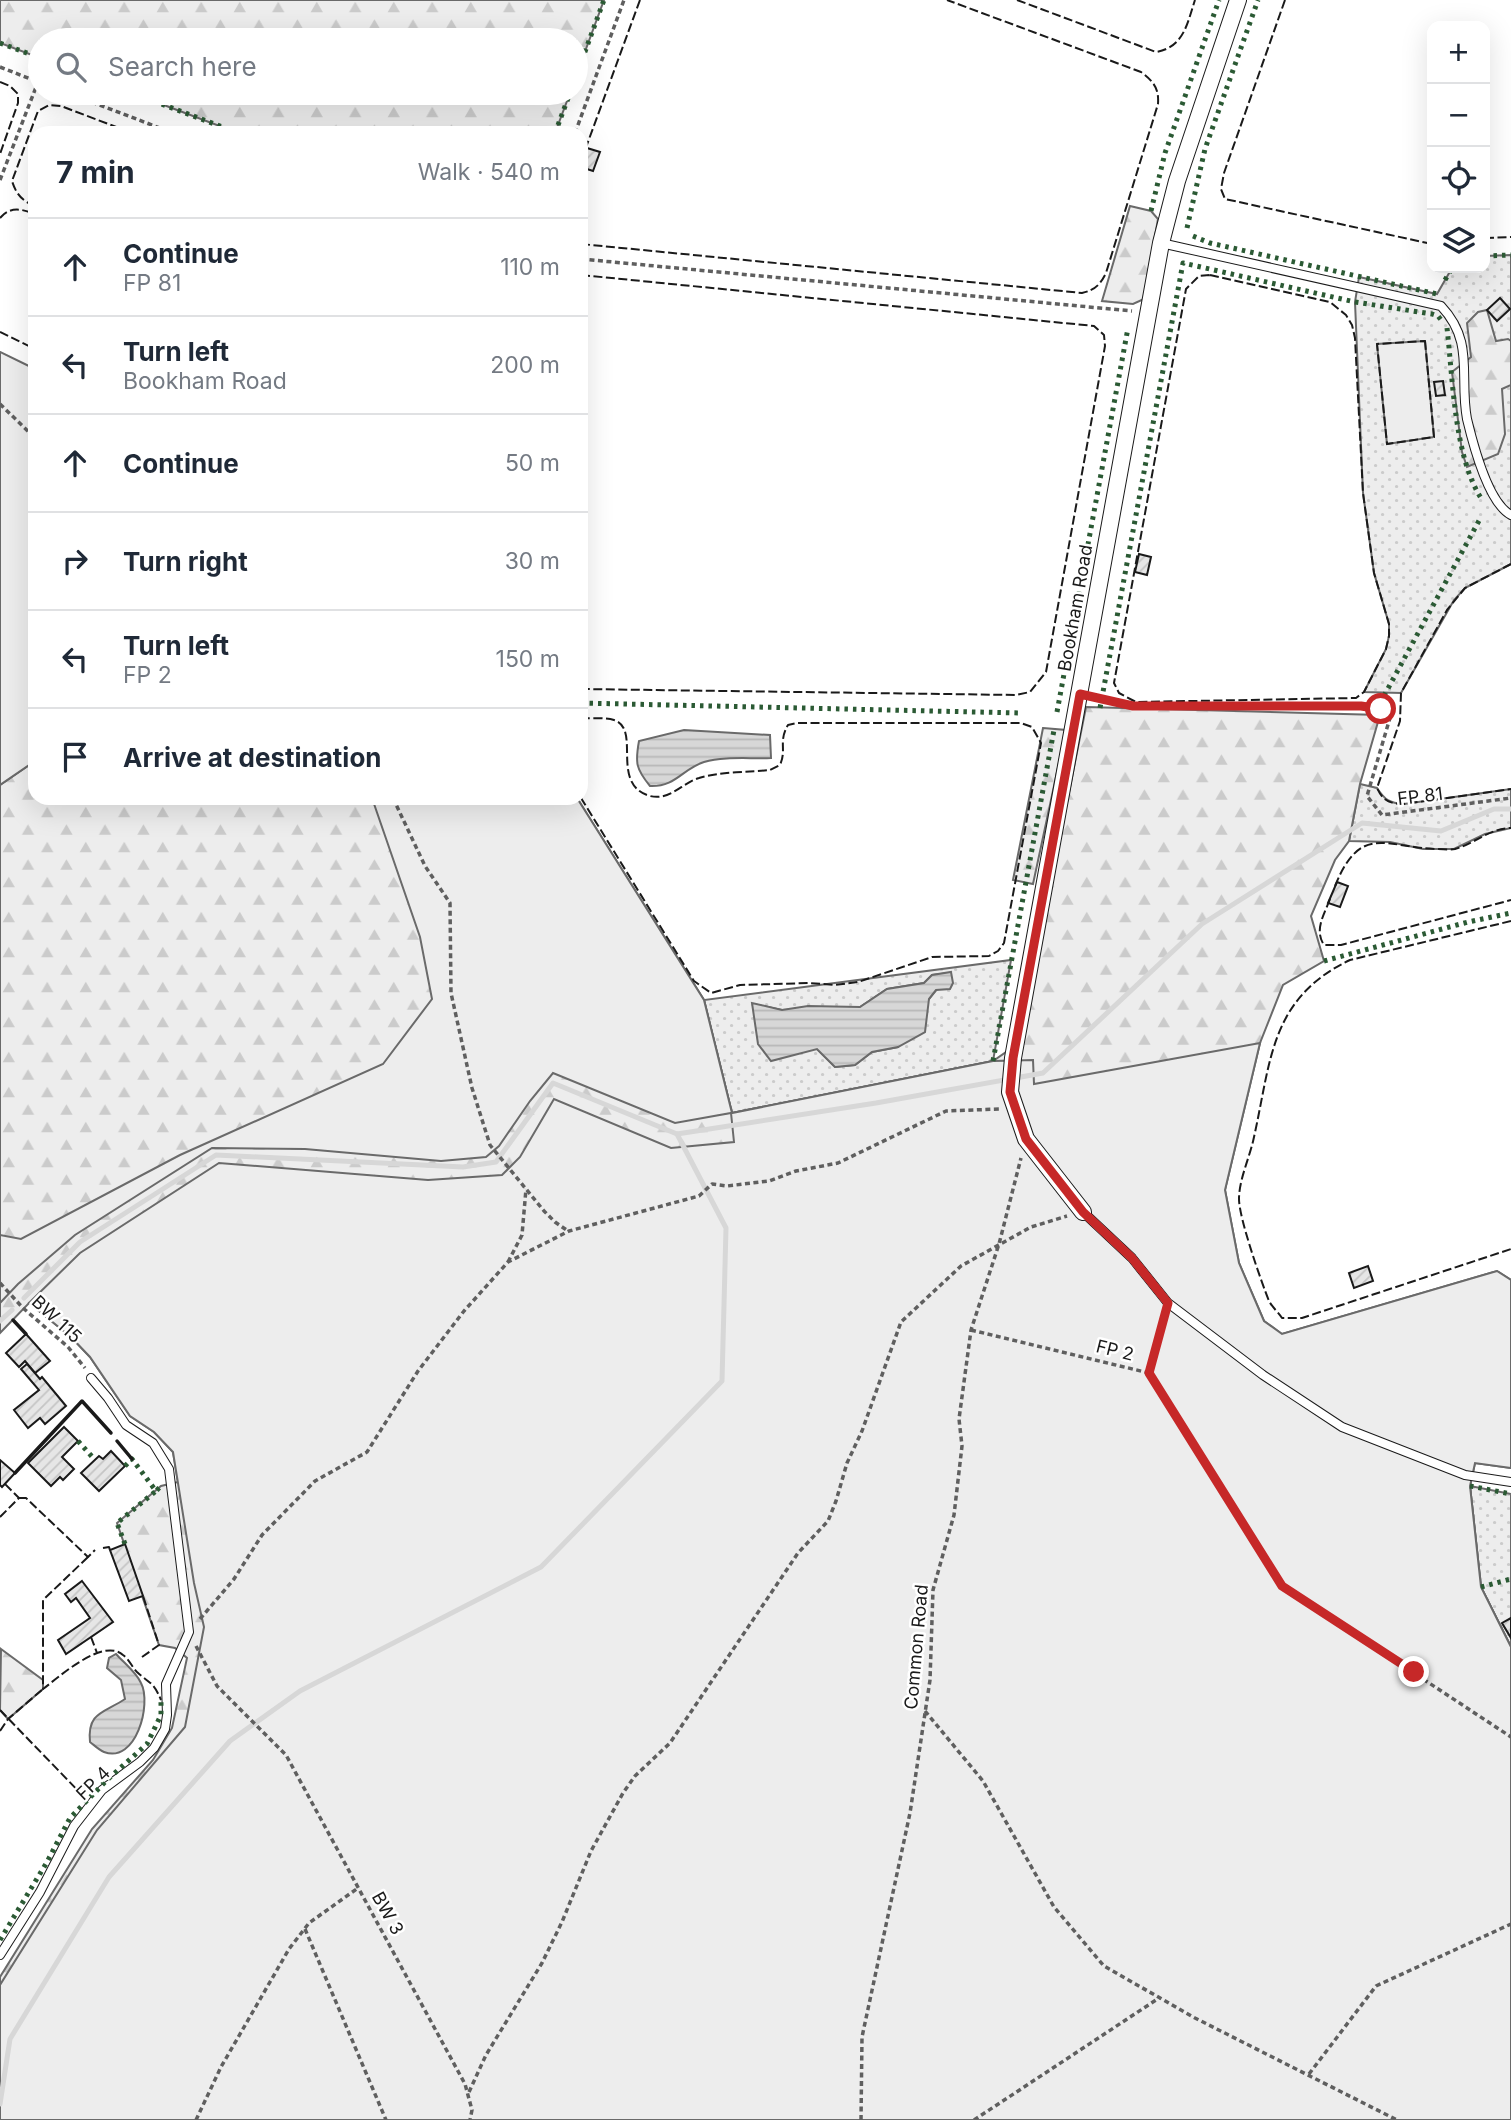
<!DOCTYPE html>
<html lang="en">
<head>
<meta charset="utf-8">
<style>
  body { margin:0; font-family:Inter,sans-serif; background:#f6f6f7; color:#1f2937 }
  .controls { position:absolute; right:21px; top:21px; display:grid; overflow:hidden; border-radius:14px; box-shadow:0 7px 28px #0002 }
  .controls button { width:63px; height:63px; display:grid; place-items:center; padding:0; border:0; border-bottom:2px solid #e0e1e3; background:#fff; color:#1f2937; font:35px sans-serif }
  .stop { position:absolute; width:21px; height:21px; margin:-16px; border:5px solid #c62828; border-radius:50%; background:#fff }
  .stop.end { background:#c62828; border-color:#fff; box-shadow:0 2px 7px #0008 }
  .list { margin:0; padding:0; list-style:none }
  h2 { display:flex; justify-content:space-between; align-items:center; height:91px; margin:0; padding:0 28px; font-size:30px }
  h2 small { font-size:23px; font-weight:400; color:#747a83 }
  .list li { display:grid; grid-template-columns:46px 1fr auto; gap:21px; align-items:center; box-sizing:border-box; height:98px; padding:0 28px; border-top:2px solid #e0e1e3 }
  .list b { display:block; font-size:26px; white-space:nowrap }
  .list p { margin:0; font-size:23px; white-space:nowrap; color:#747a83 }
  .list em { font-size:23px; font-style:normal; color:#747a83 }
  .icon { flex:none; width:38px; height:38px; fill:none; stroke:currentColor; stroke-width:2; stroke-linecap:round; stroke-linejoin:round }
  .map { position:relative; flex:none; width:1511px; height:2120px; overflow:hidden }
  .search { position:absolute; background:#fff; box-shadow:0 7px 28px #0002; left:28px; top:28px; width:560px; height:77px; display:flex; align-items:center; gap:18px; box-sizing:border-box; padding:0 24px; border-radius:38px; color:#747a83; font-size:26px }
  .panel { position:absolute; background:#fff; box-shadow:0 7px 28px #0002; left:28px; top:126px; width:560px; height:679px; border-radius:21px }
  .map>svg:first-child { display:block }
  .grass { fill:url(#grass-dots); stroke:#6a6a6a; stroke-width:2; fill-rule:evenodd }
  .forest { fill:url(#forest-firs); stroke:#6a6a6a; stroke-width:2 }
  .built { fill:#ededed; stroke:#6a6a6a; stroke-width:2 }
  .water { fill:url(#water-rules); stroke:#6a6a6a; stroke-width:2 }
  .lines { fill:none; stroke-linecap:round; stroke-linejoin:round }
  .stream { stroke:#d7d7d7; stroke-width:5 }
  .building { fill:url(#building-hatch); stroke:#1a1a1a; stroke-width:2 }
  .service-casing { stroke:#1a1a1a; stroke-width:10 }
  .minor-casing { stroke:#1a1a1a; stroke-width:18 }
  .path { stroke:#5f5f5f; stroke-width:3.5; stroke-dasharray:5 3.5; stroke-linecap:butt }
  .service { stroke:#fff; stroke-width:8 }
  .minor { stroke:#fff; stroke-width:16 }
  .hedge { stroke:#2b5a34; stroke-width:5; stroke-dasharray:3.5 5; stroke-linecap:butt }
  .fence { stroke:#1a1a1a; stroke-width:2; stroke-dasharray:9 3.5; stroke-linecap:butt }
  .wall { stroke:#1a1a1a; stroke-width:3.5 }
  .route { stroke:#c62828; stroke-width:9 }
  .labels { text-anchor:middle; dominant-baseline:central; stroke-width:5; stroke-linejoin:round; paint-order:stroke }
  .street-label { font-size:18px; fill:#1a1a1a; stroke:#fff }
</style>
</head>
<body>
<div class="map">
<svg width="1511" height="2120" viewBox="0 0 1511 2120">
  <defs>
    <pattern id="grass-dots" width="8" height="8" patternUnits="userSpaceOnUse" patternTransform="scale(1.75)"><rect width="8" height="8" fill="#ededed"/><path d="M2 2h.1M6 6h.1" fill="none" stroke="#cbcbcb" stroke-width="1.8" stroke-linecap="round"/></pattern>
    <pattern id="forest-firs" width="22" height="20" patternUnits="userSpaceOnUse" patternTransform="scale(1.75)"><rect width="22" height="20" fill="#ededed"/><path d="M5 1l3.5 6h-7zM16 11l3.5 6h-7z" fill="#cbcbcb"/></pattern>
    <pattern id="water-rules" width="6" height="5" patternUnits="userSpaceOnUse" patternTransform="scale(1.75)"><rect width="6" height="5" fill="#d7d7d7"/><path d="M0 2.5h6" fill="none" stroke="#b8b8b8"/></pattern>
    <pattern id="building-hatch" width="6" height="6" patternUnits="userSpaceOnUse" patternTransform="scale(1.75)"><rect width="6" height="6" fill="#e6e6e6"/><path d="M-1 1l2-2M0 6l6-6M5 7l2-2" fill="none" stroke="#c5c5c5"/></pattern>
  </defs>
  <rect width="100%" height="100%" fill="#fff"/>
  <g class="grass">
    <path d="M1511 255V564L1465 588 1454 600 1401 693 1364 692 1386 649 1389 636V624L1374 573 1363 493 1355 302 1359 277 1437 294 1452 268H1485V256Z"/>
    <path d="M1360 784 1377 788C1385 800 1389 803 1404 804L1511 789V828L1485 834 1454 849H1423L1390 842 1349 841Z"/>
    <path d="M1011 960 993 1061 732 1113 704 1000ZM950 973 929 999 898 1047 872 1052 855 1065 835 1067 817 1049 753 1004 782 1010 860 1007 887 989 924 983 932 975Z"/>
    <path d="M1470 1486 1511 1494V1647L1481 1587Z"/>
  </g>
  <g class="forest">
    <path d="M0 0H604L576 76V40H40V58L0 43Z"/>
    <path d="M132 93H570L555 133H238Z"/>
    <path d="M1130 206 1151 211 1158 219 1144 299 1133 304 1102 301Z"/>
    <path d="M1487 310 1496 341 1508 339 1511 341V385L1502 389 1505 434 1498 454 1467 467 1462 452 1452 372 1471 357 1467 323 1478 312Z"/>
    <path d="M1086 707 1380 715 1360 784 1349 841 1335 860 1311 916 1324 961 1283 985 1260 1043 1225 1190 1239 1263 1264 1321 1282 1334 1497 1271 1511 1280V1468L1475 1463 1470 1486 1481 1587 1511 1647V2120H0V1977L92 1829 153 1760 172 1728 187 1658 175 1648 159 1645 117 1523 161 1486 178 1482 173 1452 154 1432 130 1416 90 1357 71 1337 29 1303 0 1333V785L35 761V798H577L704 1000 732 1113 993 1061 1019 1043Z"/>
    <path d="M1043 728 1066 730 1033 884 1013 880Z"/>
    <path d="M1 1649 43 1680V1689L8 1719 0 1710Z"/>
  </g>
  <g class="built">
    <path d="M1425 341 1434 437 1387 444 1377 344Z"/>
    <path d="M0 352 35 369V761L0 785Z"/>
    <path d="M372 798H577L704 1000 732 1113 993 1061 1033 1060 1034 1084 1260 1043 1225 1190 1239 1263 1264 1321 1282 1334 1497 1271 1511 1280V1468L1475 1463 1470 1486 1481 1587 1511 1647V2120H0V1985L97 1830 185 1727 204 1627 194 1583 173 1452 154 1432 130 1416 90 1357 71 1337 29 1303 80 1253 219 1163 428 1180 502 1175 520 1157 554 1099 671 1148 734 1142 731 1113 675 1123 553 1073 530 1101 499 1146 486 1157 441 1161 305 1149 212 1148 75 1235 18 1284 0 1303V1235L21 1239 180 1155 383 1064 432 999 420 937Z"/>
  </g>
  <g class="water">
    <path d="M684 730 770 735 771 758C750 759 724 756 704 762 682 769 676 787 650 786 636 769 635 763 639 741Z"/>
    <path d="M951 972 953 983 950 989 936 990 929 999 925 1032 898 1047 872 1052 855 1065 835 1067 817 1049 771 1061 758 1044 752 1003 782 1010 808 1006 860 1007 887 989 924 983 932 975Z"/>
    <path d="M116 1654C124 1663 136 1672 141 1683 152 1704 136 1764 104 1752 99 1750 94 1745 90 1742 87 1712 104 1713 125 1699L121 1680 107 1668 109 1658Z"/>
  </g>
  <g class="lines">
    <g class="stream">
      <path d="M24 1298 80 1242 216 1155 463 1167 496 1162 553 1083 677 1134 876 1103 1043 1073 1202 924 1362 823 1441 831 1494 809H1511"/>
      <path d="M0 1321 12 1310"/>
      <path d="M0 2104 10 2039 109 1877 230 1741 300 1691 541 1567 722 1381 726 1228 677 1134"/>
    </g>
  </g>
  <g class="building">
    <path d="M587 148 600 152 593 171 581 167Z"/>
    <path d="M1500 298 1510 309 1497 321 1487 310Z"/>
    <path d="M1443 381 1445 395 1436 396 1434 382Z"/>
    <path d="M1139 554 1151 557 1147 575 1135 572Z"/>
    <path d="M1337 882 1348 886 1340 907 1328 903Z"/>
    <path d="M1368 1266 1373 1281 1354 1288 1349 1273Z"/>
    <path d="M26 1334 50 1361 35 1373 25 1361 19 1367 6 1353Z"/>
    <path d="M27 1364 40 1379 42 1377 66 1406 45 1424 40 1418 28 1428 14 1410 39 1390 21 1369Z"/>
    <path d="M64 1427 78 1441 62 1457 74 1469 63 1480 60 1477 51 1486 28 1463Z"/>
    <path d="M111 1451 125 1466 99 1491 81 1473 99 1456 103 1459Z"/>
    <path d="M0 1460 15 1473 2 1487 0 1485Z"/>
    <path d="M125 1544 143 1596 129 1601 110 1550Z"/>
    <path d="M82 1581 113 1622 66 1654 58 1640 90 1618 76 1598 71 1602 65 1594Z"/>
    <path d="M1511 1618V1638L1502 1623Z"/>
  </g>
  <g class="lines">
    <g class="service-casing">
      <g id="service">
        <path d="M1161 243 1441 306C1475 342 1459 376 1467 419 1473 444 1488 503 1511 515"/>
        <path d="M1083 1212 1132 1258 1168 1303 1263 1375 1342 1427 1465 1475 1511 1482"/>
        <path d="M0 1955 40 1892 74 1826 102 1790 140 1762 154 1748 165 1729 167 1715 166 1684 189 1632 169 1469 153 1443 126 1425 108 1398 91 1378"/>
      </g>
    </g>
    <g class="minor-casing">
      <path id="minor" d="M1083 1212 1026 1139 1010 1092 1013 1058 1161 243 1177 181 1238 0"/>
    </g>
    <g class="path">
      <path d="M0 67 38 82"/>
      <path d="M68 93 173 133"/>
      <path d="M575 133 624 0"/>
      <path d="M0 180 38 82"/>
      <path d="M581 259 1132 311"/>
      <path d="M0 404 35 438"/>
      <path d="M1093 697 1133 706H1361L1392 711 1367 796 1382 815 1511 798"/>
      <path d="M393 798 425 866 450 903 451 993 472 1088 490 1145 544 1211 555 1222 568 1231"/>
      <path d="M508 1262 522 1235 526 1189"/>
      <path d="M0 1283 23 1308 68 1347 85 1368"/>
      <path d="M971 1330 1149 1373 1282 1586 1511 1737"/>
      <path d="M1149 1373 1164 1317"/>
      <path d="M200 1619 234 1579 262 1535 315 1481 367 1452 418 1371 464 1311 508 1262 569 1231 699 1196 712 1184 727 1186 769 1181 796 1171 838 1163 946 1111 1000 1109"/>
      <path d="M196 1646 217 1686 286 1755 465 2084 472 2110 470 2120"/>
      <path d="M925 1711 983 1781 1054 1907 1104 1966 1195 2018 1397 2120"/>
      <path d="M305 1929 386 2120"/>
      <path d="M1309 2074 1376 1986 1511 1924"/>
      <path d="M469 2092 486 2055 542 1963 562 1922 591 1851 623 1793 635 1776 670 1743 798 1553 828 1521 836 1501 847 1463 862 1431 901 1322 961 1266 1031 1227 1067 1216"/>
      <path d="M196 2120 221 2067 289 1949 309 1923 358 1888"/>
      <path d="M861 2120 862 2037 910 1813 930 1680 933 1590 954 1515 962 1446 959 1419 971 1330 999 1244 1021 1158"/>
      <path d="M974 2120 1159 1998"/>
    </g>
    <use href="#service" class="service"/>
    <use href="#minor" class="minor"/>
    <g class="hedge">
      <path d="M0 43 40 58"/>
      <path d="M576 76 604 0"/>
      <path d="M138 95 238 133"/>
      <path d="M555 133 570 93"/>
      <path d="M1151 211 1165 153 1219 0"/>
      <path d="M1187 228 1205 149 1258 0"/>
      <path d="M1193 236 1210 243 1437 294"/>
      <path d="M1485 256 1511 255"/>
      <path d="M1445 280 1452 268"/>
      <path d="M1447 328C1453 379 1454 456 1481 498"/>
      <path d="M581 703 1020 713"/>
      <path d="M1382 704 1385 694 1481 517"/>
      <path d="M1100 708 1183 263 1355 302 1432 314 1438 316 1442 321"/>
      <path d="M1057 712 1128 328"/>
      <path d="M1324 961 1468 922 1511 913"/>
      <path d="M993 1061 1054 730"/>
      <path d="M78 1441 95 1460"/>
      <path d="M125 1466 132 1459 156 1491 161 1486"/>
      <path d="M1470 1486 1511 1494"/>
      <path d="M125 1544 117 1523 156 1491"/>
      <path d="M1481 1587 1511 1579"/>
      <path d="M0 1940 47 1862 70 1818 107 1780 147 1744 161 1715V1700"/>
    </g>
    <g class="fence">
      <path d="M1017 0 1156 52C1184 47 1187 24 1195 0"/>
      <path d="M1285 0 1224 173 1221 189 1225 199 1432 244"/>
      <path d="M0 82 10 86 18 94V103L0 154"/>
      <path d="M581 161 640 0"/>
      <path d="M35 206C22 201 16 194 12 181L38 111 49 105 61 106 132 133"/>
      <path d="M0 218C10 206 22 209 35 214"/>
      <path d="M1485 238 1511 237"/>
      <path d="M581 244 1082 293C1095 290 1100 285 1106 273L1158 104C1159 88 1154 82 1141 72L947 0"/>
      <path d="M581 275 1094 326 1104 335 1105 346 1046 672 1030 692 1016 695 581 689"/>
      <path d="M1210 275 1330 302 1346 315 1352 325 1355 338 1363 493 1374 573 1389 624V636L1386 649 1364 692 1356 698 1136 702 1119 693 1114 683 1186 289 1199 276Z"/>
      <path d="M0 332 35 349"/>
      <path d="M1425 341 1434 437 1387 444 1377 344Z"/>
      <path d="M1511 564 1465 588 1447 610 1401 693 1400 721 1377 788C1383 801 1390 804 1404 804L1511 789"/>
      <path d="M581 718C591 719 604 717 614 720 642 729 609 784 650 796 670 801 682 783 699 778 717 772 750 772 770 770L780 765C787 749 778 742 788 725L797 723H1021L1032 727 1041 743 1004 943 998 951 989 956 932 957 858 982 835 985 809 983 740 985 711 993 694 981 581 798"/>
      <path d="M1335 886C1361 822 1386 848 1438 849 1443 849 1450 850 1455 849 1474 844 1490 828 1511 828"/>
      <path d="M1330 899C1324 915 1314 930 1324 945H1341L1511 900"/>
      <path d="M1511 921 1350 960C1270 998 1271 1061 1254 1137 1250 1157 1239 1179 1239 1199 1239 1218 1261 1281 1269 1301 1272 1307 1278 1312 1282 1318H1302L1511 1249"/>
      <path d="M19 1498H26L88 1557 95 1550"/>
      <path d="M0 1517 19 1498 5 1484"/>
      <path d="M103 1548 109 1547 110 1550"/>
      <path d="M88 1557 43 1600V1689C59 1677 103 1637 123 1655 129 1659 132 1667 137 1672 151 1685 153 1681 161 1700"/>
      <path d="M91 1637 97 1653"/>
      <path d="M142 1657 159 1645 143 1596"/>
      <path d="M0 1710 87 1800"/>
      <path d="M0 1731 8 1719 43 1689"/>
    </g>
    <g class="wall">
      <path d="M13 1320 26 1334"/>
      <path d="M117 1441 132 1459"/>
      <path d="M15 1473 82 1401 111 1433"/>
    </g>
  </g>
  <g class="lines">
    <path class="route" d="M1381 709 1361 706H1133L1080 694 1013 1058 1010 1092 1026 1139 1083 1212 1132 1258 1168 1303 1149 1373 1282 1586 1414 1672"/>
  </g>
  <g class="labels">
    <g class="street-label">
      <text transform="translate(1075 608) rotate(-80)">Bookham Road</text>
      <text transform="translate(1420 796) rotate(-7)">FP 81</text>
      <text transform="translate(57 1319) rotate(43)">BW 115</text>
      <text transform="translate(1115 1350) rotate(14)">FP 2</text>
      <text transform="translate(916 1647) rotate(-85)">Common Road</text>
      <text transform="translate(93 1783) rotate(-44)">FP 4</text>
      <text transform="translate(388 1913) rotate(61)">BW 3</text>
    </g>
  </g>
</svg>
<div class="controls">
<button>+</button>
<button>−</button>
<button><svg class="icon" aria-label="locate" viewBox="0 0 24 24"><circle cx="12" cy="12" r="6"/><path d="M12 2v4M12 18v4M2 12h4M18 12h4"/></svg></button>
<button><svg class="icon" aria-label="layers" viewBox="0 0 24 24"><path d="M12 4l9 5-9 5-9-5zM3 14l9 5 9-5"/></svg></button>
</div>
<div class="stop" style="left:1381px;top:709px"></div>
<div class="stop end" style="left:1414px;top:1672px"></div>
<div class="search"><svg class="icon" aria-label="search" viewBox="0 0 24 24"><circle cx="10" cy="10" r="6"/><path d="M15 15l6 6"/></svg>Search here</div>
<section class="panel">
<h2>7 min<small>Walk · 540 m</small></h2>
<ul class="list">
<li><svg class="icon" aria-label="ahead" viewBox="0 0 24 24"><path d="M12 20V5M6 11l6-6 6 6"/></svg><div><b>Continue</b><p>FP 81</p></div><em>110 m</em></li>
<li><svg class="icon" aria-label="left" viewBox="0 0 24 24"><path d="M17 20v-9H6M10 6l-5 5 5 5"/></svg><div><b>Turn left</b><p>Bookham Road</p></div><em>200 m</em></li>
<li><svg class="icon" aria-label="ahead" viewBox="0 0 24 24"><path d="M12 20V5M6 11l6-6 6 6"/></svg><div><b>Continue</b></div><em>50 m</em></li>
<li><svg class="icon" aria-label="right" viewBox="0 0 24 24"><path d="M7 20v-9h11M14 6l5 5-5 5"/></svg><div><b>Turn right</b></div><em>30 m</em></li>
<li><svg class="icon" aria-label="left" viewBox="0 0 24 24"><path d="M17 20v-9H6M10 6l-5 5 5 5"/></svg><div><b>Turn left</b><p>FP 2</p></div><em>150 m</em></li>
<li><svg class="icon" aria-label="arrive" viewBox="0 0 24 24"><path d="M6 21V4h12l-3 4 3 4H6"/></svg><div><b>Arrive at destination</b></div></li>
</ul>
</section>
</div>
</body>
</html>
